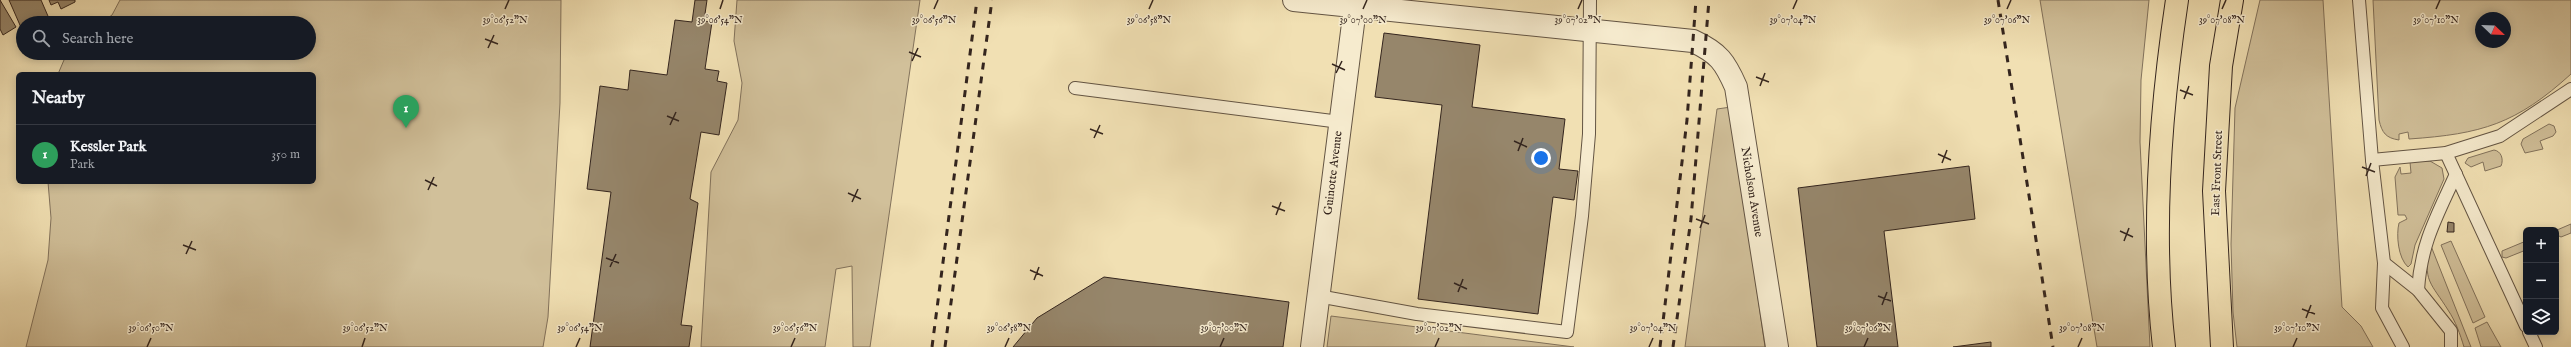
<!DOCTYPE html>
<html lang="en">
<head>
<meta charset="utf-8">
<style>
  body { margin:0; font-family:"IM FELL English",serif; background:#242831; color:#f1f3f6 }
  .controls { position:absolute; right:12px; bottom:12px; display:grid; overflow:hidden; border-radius:6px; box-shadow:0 2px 10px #0003 }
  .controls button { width:36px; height:36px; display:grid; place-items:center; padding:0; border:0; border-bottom:1px solid #363941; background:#171b24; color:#f1f3f6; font:20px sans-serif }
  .compass { position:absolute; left:2475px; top:12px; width:36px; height:36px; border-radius:50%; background:#171b24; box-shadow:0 2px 10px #0003; rotate:113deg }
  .you { position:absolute; left:1541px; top:158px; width:14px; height:14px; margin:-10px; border:3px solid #fff; border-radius:50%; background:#1a73e8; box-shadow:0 0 0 6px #1a73e833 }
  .badge { display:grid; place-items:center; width:26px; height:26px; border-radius:50%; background:#1a73e8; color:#fff; font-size:13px; font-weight:700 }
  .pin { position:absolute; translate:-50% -33px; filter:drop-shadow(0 1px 2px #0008) }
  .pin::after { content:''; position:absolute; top:21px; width:14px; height:12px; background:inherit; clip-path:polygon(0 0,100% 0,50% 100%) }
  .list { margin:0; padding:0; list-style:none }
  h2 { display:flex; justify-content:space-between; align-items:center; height:52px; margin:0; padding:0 16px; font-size:17px }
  h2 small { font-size:13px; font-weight:400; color:#9ea1a6 }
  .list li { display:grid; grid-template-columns:26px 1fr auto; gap:12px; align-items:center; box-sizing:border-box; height:60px; padding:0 16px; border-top:1px solid #363941 }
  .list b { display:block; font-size:15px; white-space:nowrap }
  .list p { margin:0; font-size:13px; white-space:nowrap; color:#9ea1a6 }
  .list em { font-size:13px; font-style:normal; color:#9ea1a6 }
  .icon { flex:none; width:22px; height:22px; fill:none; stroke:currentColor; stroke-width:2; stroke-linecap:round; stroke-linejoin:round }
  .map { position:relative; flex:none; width:2571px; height:347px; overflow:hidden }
  .search { position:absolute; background:#171b24; box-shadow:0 2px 10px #0003; left:16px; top:16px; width:300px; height:44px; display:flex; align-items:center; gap:10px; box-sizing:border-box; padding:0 14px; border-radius:22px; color:#9ea1a6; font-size:15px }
  .panel { position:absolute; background:#171b24; box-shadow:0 2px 10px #0003; left:16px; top:72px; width:300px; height:112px; border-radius:6px }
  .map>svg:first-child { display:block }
  .green { fill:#d1c09a; stroke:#82725c; fill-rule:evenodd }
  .building { fill:#96866b; stroke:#34251e }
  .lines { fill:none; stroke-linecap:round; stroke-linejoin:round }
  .service-casing { stroke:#635443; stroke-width:14 }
  .minor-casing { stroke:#635443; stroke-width:24 }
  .tertiary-casing { stroke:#635443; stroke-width:24 }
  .primary-casing { stroke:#34251e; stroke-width:24 }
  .service { stroke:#f6ebce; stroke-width:12 }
  .minor { stroke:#f6ebce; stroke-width:22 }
  .tertiary { stroke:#f6ebce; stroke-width:22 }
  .primary { stroke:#f1e0b3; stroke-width:22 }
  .rail { stroke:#34251e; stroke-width:3; stroke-dasharray:7 7; stroke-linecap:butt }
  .ticks { fill:none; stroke:#34251e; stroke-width:1.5 }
  .labels { text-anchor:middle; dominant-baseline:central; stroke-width:3; stroke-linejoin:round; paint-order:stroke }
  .street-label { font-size:12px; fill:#34251e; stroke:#f6ebce }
  .ticks-label { font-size:10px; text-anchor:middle; fill:#34251e; stroke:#f6ebce; stroke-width:3; stroke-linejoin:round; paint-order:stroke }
</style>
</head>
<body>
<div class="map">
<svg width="2571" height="347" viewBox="0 0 2571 347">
  <rect width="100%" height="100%" fill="#f1e0b3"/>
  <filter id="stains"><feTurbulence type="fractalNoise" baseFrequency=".005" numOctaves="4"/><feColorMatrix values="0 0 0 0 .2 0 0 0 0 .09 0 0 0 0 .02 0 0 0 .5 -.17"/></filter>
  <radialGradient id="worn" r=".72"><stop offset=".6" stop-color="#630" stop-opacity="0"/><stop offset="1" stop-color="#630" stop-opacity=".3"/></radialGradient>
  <g class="green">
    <path d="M120 0H561L560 103 548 317 543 347H26L48 260 51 218 48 182H314V74H58L67 53H309V23H101L112 15Z"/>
    <path d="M737 0H920L870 347H853L852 266 836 269 825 347H701L711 172 738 120 742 83 734 41Z"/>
    <path d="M2040 0H2149L2141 80 2140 142 2150 347H2097Z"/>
    <path d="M2260 0H2323L2342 307 2361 326 2373 347H2237L2233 312 2231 244 2235 108Z"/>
    <path d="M2373 0H2571V74C2516 124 2482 134 2409 139L2408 132 2399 134V140C2386 138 2382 133 2379 120ZM2481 18H2505V42H2481Z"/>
    <path d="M1731 107 1765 347H1685L1717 109Z"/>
    <path d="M2549 124 2554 126 2556 132 2553 136 2540 141 2543 149 2525 153 2521 144 2523 139Z"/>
    <path d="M2494 150C2501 151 2504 159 2501 166L2485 171 2483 162 2471 167 2465 163 2468 158Z"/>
    <path d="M2430 161 2442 168 2444 179 2415 245 2411 264 2408 267C2398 258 2396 235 2399 223L2407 219 2405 215H2398L2395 177 2400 167 2401 174 2411 173 2410 162Z"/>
    <path d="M2571 224V233L2561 237 2557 235V230Z"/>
    <path d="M2451 241 2485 317 2473 323 2441 245Z"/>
    <path d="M2526 241V250L2506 258 2502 257V251Z"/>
    <path d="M2431 246 2467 337 2471 347H2464C2460 334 2456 322 2448 310 2432 284 2421 280 2431 246Z"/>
    <path d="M1331 316 1574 347H1327Z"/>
    <path d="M2487 322 2501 347H2481L2475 328Z"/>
  </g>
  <g class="building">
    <path d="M0 0 16 27 3 35 0 29Z"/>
    <path d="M9 0H41L51 23H23V32Z"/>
    <path d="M49 0H75V2L61 9 58 2 51 5Z"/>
    <path d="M695 0H707L704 21 712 22 705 69 719 71 717 81 727 83 719 135 701 132 690 199 698 203 681 325 692 326 689 347H590L611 192 587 189 600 86 628 90 630 70 667 75 675 20 692 22Z"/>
    <path d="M1384 33 1480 45 1472 107 1565 119 1559 169 1578 171 1574 200 1553 197 1538 314 1418 299 1442 105 1375 97Z"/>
    <path d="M1969 166 1975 219 1884 231 1898 347H1817L1798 188Z"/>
    <path d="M2448 222 2454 223V232H2447Z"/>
    <path d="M1104 277 1289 302 1283 347H1013L1037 318Z"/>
    <path d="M1991 342V347H1953Z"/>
  </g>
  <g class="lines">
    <g class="service-casing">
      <g id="service">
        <path d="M2359 0 2372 160 2384 263 2382 308 2403 347"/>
        <path d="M1075 88 1340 122"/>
        <path d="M2446 153 2526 326"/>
        <path d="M2372 160 2446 153 2500 136 2571 89"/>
        <path d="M2384 263 2418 290 2451 331V347"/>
        <path d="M2418 290C2421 243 2437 216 2456 174"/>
        <path d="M1318 296 1417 314 1567 332 1582 216 1589 134 1590 0"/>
        <path d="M2529 332 2536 347"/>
      </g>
    </g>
    <g class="minor-casing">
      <path id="minor" d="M1294 0 1693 41C1719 53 1725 62 1736 87L1777 347"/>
    </g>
    <g class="tertiary-casing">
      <path id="tertiary" d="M1312 347 1356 0"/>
    </g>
    <g class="primary-casing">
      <g id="primary">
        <path d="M2164 347C2151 233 2160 113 2177 0"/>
        <path d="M2222 347 2214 191 2221 66 2232 0"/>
      </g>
    </g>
    <use href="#service" class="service"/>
    <use href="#minor" class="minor"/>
    <use href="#tertiary" class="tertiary"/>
    <use href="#primary" class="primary"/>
    <g class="rail">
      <path d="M1998 0 2053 347"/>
      <path d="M932 347 977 0"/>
      <path d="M945 347 992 0"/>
      <path d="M1660 347 1687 120 1696 0"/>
      <path d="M1673 347 1691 219 1709 0"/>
    </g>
  </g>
  <path class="ticks" d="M505 9 509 0M720 9 723 0M934 9 938 0M1149 9 1153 0M1363 9 1367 0M1578 9 1582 0M1793 9 1797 0M2007 9 2011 0M2222 9 2226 0M2436 9 2440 0M485 39 498 44M488 48 494 35M909 52 921 57M912 61 918 48M1332 64 1345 70M1336 73 1342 61M1756 77 1769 82M1760 86 1765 73M2180 90 2193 95M2184 99 2189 86M667 116 679 121M670 125 676 112M1090 129 1103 134M1094 138 1100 125M1514 141 1527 147M1518 151 1523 138M1938 154 1951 160M1942 163 1947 150M2362 167 2375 172M2366 176 2371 163M425 180 437 186M428 190 434 177M848 193 861 199M852 202 858 189M1272 206 1285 211M1276 215 1281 202M1696 219 1709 224M1700 228 1705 215M2120 231 2133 237M2124 241 2129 228M183 245 196 250M186 254 192 241M606 258 619 263M610 267 616 254M1030 270 1043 276M1034 280 1039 267M1454 283 1467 289M1458 292 1463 279M1878 296 1891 301M1882 305 1887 292M2302 309 2315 314M2306 318 2311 305M147 347 151 338M362 347 365 338M576 347 580 338M791 347 795 338M1005 347 1009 338M1220 347 1224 338M1435 347 1439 338M1649 347 1653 338M1864 347 1868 338M2078 347 2082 338M2293 347 2297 338"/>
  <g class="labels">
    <g class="street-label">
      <text transform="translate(1333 173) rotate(-83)">Guinotte Avenue</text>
      <text transform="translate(2217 173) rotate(-88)">East Front Street</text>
      <text transform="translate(1752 192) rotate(81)">Nicholson Avenue</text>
    </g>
  </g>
  <g class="ticks-label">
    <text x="505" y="23">39°06'52"N</text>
    <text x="720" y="23">39°06'54"N</text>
    <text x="934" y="23">39°06'56"N</text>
    <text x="1149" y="23">39°06'58"N</text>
    <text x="1363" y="23">39°07'00"N</text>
    <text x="1578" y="23">39°07'02"N</text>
    <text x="1793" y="23">39°07'04"N</text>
    <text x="2007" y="23">39°07'06"N</text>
    <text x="2436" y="23">39°07'10"N</text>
    <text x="2222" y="23">39°07'08"N</text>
    <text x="151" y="331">39°06'50"N</text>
    <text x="365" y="331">39°06'52"N</text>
    <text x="580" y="331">39°06'54"N</text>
    <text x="795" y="331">39°06'56"N</text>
    <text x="1009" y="331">39°06'58"N</text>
    <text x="1224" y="331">39°07'00"N</text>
    <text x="1439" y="331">39°07'02"N</text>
    <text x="1653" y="331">39°07'04"N</text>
    <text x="1868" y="331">39°07'06"N</text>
    <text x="2082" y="331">39°07'08"N</text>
    <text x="2297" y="331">39°07'10"N</text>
  </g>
  <rect width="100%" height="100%" filter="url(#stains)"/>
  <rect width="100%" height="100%" fill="url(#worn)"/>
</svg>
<div class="controls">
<button>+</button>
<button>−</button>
<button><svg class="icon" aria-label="layers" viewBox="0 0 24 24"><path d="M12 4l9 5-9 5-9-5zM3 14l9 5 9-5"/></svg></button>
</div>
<svg class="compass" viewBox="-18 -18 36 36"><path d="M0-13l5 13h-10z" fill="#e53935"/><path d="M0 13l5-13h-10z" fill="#9ea1a6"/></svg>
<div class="you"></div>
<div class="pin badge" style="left:406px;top:128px;background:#2e9e5b">1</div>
<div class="search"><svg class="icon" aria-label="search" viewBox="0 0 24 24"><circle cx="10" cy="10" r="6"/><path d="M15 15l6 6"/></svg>Search here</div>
<section class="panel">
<h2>Nearby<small></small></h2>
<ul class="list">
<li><span class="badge" style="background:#2e9e5b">1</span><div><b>Kessler Park</b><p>Park</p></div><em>350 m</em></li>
</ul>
</section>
</div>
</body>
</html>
